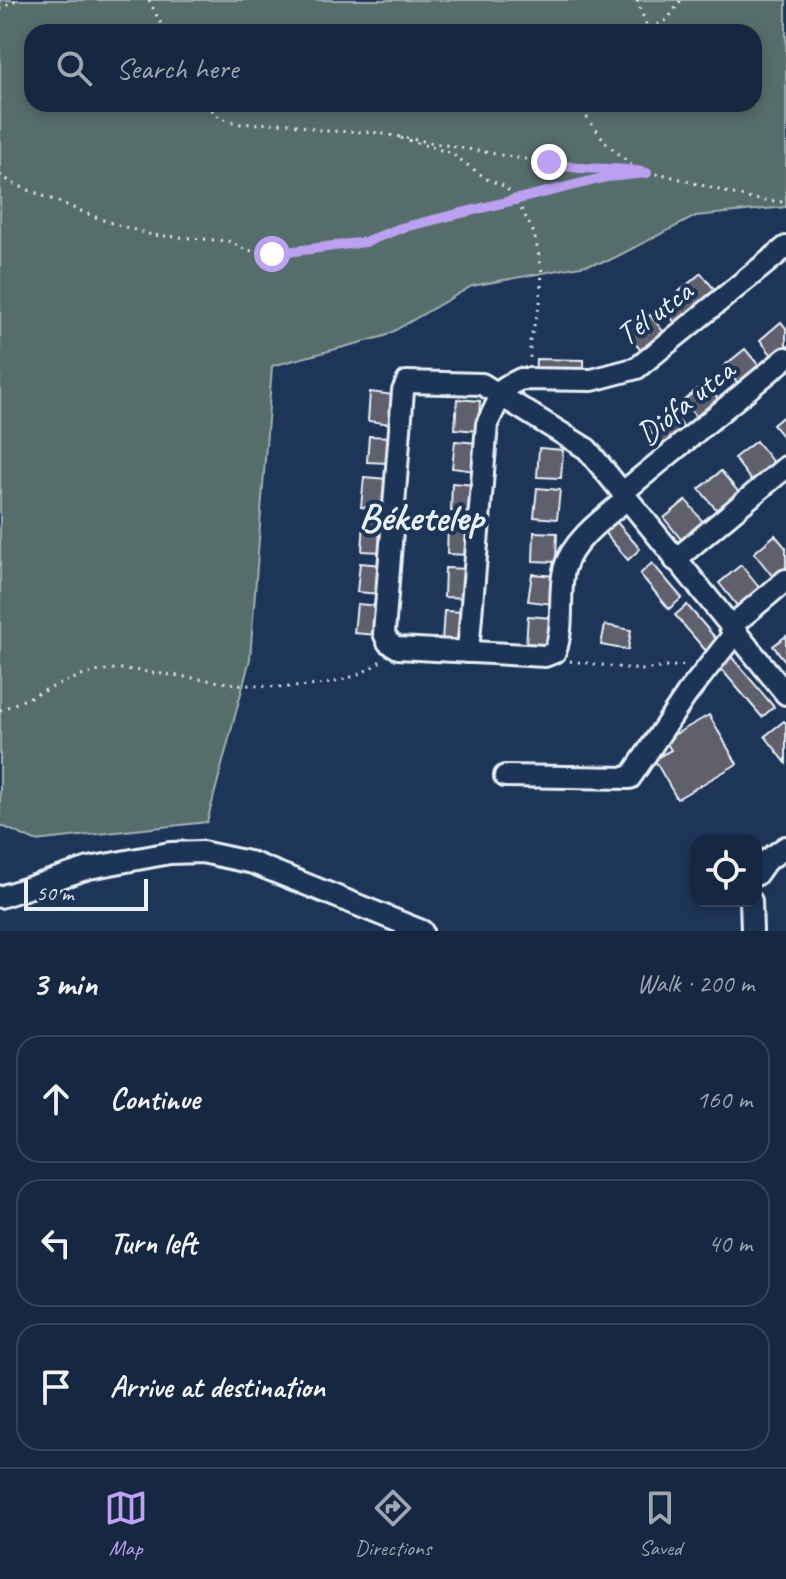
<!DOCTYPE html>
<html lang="en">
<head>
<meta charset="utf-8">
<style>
  body { margin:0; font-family:Caveat,sans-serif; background:#23344c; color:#f1f3f6 }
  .controls { position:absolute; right:24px; bottom:24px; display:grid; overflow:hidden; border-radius:16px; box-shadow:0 4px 12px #0003 }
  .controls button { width:72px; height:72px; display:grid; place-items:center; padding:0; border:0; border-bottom:2px solid #35445a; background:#162841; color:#f1f3f6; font:40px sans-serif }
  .scale { position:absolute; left:24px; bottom:20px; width:124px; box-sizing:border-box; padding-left:8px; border:4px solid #e8f1f8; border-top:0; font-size:22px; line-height:28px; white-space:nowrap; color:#e8f1f8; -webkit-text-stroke:6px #1d3557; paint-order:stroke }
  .stop { position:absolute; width:24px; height:24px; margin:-18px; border:6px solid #bca0f2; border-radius:50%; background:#fff }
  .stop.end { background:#bca0f2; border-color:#fff; box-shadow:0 2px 8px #0008 }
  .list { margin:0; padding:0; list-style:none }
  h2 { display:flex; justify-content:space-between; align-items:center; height:104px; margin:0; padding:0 32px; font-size:34px }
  h2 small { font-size:26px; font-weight:400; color:#9ea6b1 }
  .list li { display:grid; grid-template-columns:52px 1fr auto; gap:24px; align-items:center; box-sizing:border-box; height:128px; margin:0 16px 16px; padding:0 16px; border:2px solid #35445a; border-radius:24px }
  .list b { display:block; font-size:30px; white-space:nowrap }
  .list em { font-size:26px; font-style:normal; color:#9ea6b1 }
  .icon { flex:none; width:44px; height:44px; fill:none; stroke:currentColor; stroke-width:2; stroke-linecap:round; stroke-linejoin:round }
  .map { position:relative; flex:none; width:786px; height:931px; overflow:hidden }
  .search { position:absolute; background:#162841; box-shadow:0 4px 12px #0003; left:24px; right:24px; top:24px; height:88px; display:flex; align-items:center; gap:20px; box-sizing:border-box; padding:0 28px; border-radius:24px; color:#9ea6b1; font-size:30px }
  .sheet { height:536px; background:#162841 }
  nav { display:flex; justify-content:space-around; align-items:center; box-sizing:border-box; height:112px; border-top:2px solid #35445a; background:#162841; font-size:22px; color:#9ea6b1 }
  nav a { display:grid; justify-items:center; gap:4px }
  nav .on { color:#bca0f2 }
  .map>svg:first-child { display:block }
  .green { fill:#576e6b; stroke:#a0b0b2; stroke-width:2; fill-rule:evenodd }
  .building { fill:#615e6c; stroke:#e8f1f8; stroke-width:2 }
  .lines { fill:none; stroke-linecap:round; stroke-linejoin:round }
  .minor-casing { stroke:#e8f1f8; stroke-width:26 }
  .path { stroke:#e8f1f8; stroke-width:3; stroke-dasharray:2 6; stroke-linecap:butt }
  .minor { stroke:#1d3557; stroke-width:20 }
  .route { stroke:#bca0f2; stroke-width:10 }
  .labels { text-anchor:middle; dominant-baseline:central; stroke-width:8; stroke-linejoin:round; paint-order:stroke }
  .street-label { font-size:32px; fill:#e8f1f8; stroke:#1d3557 }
  .district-label { font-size:40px; font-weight:bold; fill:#e8f1f8; stroke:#1d3557 }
</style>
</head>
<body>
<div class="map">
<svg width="786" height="931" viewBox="0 0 786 931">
  <rect width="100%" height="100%" fill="#1d3557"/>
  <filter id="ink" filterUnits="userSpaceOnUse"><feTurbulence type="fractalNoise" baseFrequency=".0125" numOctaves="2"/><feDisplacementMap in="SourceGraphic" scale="16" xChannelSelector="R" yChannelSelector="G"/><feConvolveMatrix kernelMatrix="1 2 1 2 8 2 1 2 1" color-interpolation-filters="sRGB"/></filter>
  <g filter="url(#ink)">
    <path class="green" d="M0 0H786V207L696 216 608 261 472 286 385 336 272 366 250 659 207 822 35 841 0 825ZM32 32H754V104H32Z"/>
    <g class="building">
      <path d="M701 273 719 295 679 328 662 306Z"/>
      <path d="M650 315 666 335 644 354 627 334Z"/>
      <path d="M781 322 786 328V348L774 358 760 340Z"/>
      <path d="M745 349 761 368 739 385 724 366Z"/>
      <path d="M536 359 584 360V377L535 376Z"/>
      <path d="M705 383 721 402 699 420 683 401Z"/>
      <path d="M370 392 394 395 391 424 368 421Z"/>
      <path d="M457 399 480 401 478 431 455 429Z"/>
      <path d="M670 410 686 430 663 448 647 428Z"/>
      <path d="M786 414V441L773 425Z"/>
      <path d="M369 436 390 437 388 463 367 462Z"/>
      <path d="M455 441 478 443 475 471 452 468Z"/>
      <path d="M756 441 776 466 754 484 734 458Z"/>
      <path d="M539 448 563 450 561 478 537 477Z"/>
      <path d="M721 471 742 496 720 514 699 489Z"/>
      <path d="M364 477 387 479 385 509 361 507Z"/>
      <path d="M452 483 475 485 473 513 451 511Z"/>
      <path d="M537 488 560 490 557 519 534 517Z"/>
      <path d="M686 500 706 526 684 543 664 518Z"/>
      <path d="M364 520 384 521 382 552 362 551Z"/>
      <path d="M615 520 640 549 628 560 603 531Z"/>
      <path d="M448 525 472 527 470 555 447 554Z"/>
      <path d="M534 532 557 533 556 562 533 561Z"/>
      <path d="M775 535 786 548V568L774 578 754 553Z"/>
      <path d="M360 563 382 565 380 594 357 592Z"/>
      <path d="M652 563 682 598 669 609 640 574Z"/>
      <path d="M741 565 761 590 739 608 719 583Z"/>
      <path d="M445 568 469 569 468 598 444 597Z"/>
      <path d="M532 574 555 576 552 604 528 601Z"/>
      <path d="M357 604 379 606 377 635 354 633Z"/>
      <path d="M687 605 718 641 706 651 675 615Z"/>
      <path d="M444 611 465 612 464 642 442 641Z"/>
      <path d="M528 616 552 618 550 647 526 645Z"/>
      <path d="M605 625 631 630 628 650 601 645Z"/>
      <path d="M786 636V662L773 646Z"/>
      <path d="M729 654 774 707 762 717 717 664Z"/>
      <path d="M709 715 737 764 677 799 654 759 671 750 665 740Z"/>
      <path d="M784 721 786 723V763L765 736Z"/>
    </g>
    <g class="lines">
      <g class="minor-casing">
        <g id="minor">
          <path d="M622 493 786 358"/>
          <path d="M627 499C605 517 571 541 564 570 558 597 565 625 555 652L545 656 398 648 388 642 384 633 403 391 407 382 482 384 587 449 786 694"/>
          <path d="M675 560 786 467"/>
          <path d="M730 627 786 580"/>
          <path d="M468 652 487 424 505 387 521 379 592 380 637 368 786 247"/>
          <path d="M505 776 630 778 687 694 735 633"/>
          <path d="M756 875 766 861 786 847"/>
          <path d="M0 897 89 868 170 853 202 852 253 863 422 931"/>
          <path d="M751 901 752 931"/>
        </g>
      </g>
      <g class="path">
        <path d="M149 0 165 32"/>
        <path d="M637 0 649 32"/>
        <path d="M0 10 16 0"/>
        <path d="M643 32 668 19 681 0"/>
        <path d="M206 104 219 117 239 124 289 123 324 131 372 132 580 169 627 168 643 172"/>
        <path d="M577 104 607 144 635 168"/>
        <path d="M401 138 451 153 487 179 506 187 523 212 534 233 542 271 540 303 530 341V363"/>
        <path d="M0 175 14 184 108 222 152 235 228 241 246 250 272 254 365 242 401 228 613 176 662 174 751 199 786 202"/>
        <path d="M570 661 641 670 685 665"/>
        <path d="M0 710C36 696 76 672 115 669 130 668 148 673 163 674 231 682 325 705 382 660"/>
      </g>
      <use href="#minor" class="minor"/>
    </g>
  </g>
  <g class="lines" filter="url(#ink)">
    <path class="route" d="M272 254 365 242 401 228 607 177 647 173C614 165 582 173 549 162"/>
  </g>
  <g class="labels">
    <g class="street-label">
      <text transform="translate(654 313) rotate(-37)">Tél utca</text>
      <text transform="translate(685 402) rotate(-39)">Diófa utca</text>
    </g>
    <g class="district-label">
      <text x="421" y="517">Béketelep</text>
    </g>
  </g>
</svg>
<div class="controls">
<button><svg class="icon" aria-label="locate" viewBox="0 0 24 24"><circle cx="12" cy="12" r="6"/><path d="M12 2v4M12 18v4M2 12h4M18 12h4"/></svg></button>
</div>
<div class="scale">50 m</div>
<div class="stop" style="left:272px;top:254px"></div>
<div class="stop end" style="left:549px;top:162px"></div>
<div class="search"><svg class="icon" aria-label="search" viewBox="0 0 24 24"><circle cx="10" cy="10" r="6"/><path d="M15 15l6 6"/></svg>Search here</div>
</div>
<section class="sheet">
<h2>3 min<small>Walk · 200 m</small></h2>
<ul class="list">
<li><svg class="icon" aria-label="ahead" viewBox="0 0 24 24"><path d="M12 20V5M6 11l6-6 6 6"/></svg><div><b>Continue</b></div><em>160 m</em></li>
<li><svg class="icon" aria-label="left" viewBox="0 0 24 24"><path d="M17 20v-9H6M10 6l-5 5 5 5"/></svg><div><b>Turn left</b></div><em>40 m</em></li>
<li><svg class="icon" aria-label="arrive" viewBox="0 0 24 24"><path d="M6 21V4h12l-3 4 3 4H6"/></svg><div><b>Arrive at destination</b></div></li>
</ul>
</section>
<nav>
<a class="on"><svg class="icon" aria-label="map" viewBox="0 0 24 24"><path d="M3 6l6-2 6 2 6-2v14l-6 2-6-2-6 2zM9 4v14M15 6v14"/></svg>Map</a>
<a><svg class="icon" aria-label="directions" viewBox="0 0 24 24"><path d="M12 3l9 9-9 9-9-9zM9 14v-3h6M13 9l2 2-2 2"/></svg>Directions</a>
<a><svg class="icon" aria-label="saved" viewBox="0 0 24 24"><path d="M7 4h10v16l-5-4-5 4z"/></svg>Saved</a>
</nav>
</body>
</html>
